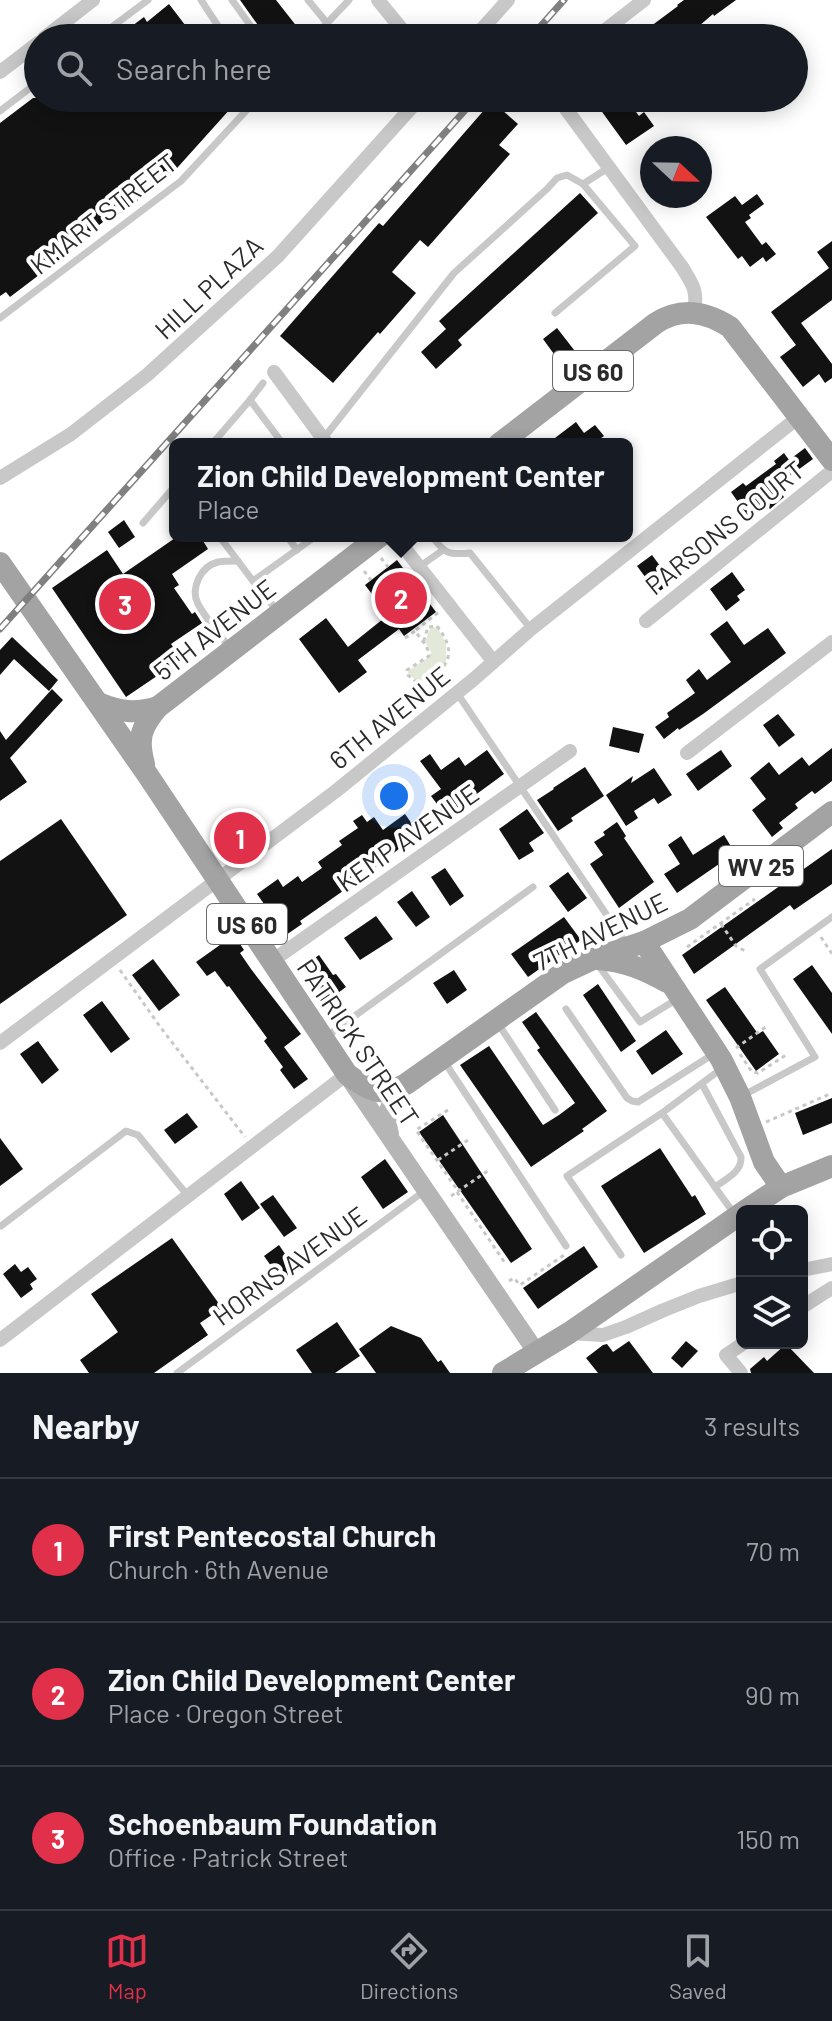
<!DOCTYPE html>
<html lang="en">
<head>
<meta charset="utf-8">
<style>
  body { margin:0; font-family:Barlow,sans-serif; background:#242831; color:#f1f3f6 }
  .controls { position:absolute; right:24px; bottom:24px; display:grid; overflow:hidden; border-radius:12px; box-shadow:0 4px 20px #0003 }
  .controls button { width:72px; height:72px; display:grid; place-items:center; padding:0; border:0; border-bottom:2px solid #363941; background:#171b24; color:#f1f3f6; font:40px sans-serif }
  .compass { position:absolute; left:640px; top:136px; width:72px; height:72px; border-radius:50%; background:#171b24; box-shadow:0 4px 20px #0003; rotate:112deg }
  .you { position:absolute; left:394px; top:796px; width:28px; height:28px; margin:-20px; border:6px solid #fff; border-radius:50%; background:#1a73e8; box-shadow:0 0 0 12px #1a73e833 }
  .badge { display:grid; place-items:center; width:52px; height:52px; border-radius:50%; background:#e0304a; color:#fff; font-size:26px; font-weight:700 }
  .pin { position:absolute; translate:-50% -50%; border:4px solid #fff; box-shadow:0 2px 8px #0006 }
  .popup { position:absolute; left:169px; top:438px; width:464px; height:104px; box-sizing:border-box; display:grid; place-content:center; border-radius:12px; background:#171b24; filter:drop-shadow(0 2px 6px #0005); font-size:26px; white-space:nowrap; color:#9ea1a6 }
  .popup b { font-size:30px; color:#f1f3f6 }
  .popup::after { content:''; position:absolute; left:50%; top:100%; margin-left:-16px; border:16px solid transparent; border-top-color:#171b24 }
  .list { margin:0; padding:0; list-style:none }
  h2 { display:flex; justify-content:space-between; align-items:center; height:104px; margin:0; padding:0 32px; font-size:34px }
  h2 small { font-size:26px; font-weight:400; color:#9ea1a6 }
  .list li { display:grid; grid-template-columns:52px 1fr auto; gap:24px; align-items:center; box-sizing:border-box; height:144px; padding:0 32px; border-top:2px solid #363941 }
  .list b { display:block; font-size:30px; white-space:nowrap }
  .list p { margin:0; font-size:26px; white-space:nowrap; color:#9ea1a6 }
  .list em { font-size:26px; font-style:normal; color:#9ea1a6 }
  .icon { flex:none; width:44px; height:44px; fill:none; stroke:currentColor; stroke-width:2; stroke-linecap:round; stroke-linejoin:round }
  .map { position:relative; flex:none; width:832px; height:1373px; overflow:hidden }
  .search { position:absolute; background:#171b24; box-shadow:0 4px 20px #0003; left:24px; right:24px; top:24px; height:88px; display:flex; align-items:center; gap:20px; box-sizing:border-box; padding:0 28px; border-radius:44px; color:#9ea1a6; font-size:30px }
  .sheet { height:536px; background:#171b24 }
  nav { display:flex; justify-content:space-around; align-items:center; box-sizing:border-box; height:112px; border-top:2px solid #363941; background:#171b24; font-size:22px; color:#9ea1a6 }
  nav a { display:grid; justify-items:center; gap:4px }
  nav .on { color:#e0304a }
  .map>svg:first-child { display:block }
  .green { fill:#e3e9d9 }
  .building { fill:#121212 }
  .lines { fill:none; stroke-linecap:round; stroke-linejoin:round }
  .path { stroke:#c8c8c8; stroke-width:3; stroke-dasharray:4 4; stroke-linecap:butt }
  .lane { stroke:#c8c8c8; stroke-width:7 }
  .street { stroke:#c8c8c8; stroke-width:14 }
  .secondary { stroke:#b5b5b5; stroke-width:18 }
  .primary { stroke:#a3a3a3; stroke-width:22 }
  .rail-casing { stroke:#808080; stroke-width:7 }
  .rail { stroke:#fff; stroke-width:4; stroke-dasharray:12; stroke-linecap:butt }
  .labels { text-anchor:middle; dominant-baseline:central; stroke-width:8; stroke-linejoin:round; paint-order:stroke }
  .shield { fill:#fff; stroke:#6b6b6b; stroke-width:2 }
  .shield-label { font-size:24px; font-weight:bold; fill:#2b2b2b }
  .street-label { font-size:26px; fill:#2b2b2b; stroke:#fff }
</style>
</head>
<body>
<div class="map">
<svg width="832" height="1373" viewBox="0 0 832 1373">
  <rect width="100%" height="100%" fill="#fff"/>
  <path class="green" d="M437 627 446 643V662L420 684 408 673V671L430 656 431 652 425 642 430 628Z"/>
  <g class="building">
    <path d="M240 0H276L298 28 286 38H264L260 28Z"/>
    <path d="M684 0H736L714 16 713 14 685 38H635L678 6 677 5Z"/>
    <path d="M169 4 195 38H116L144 17 147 22Z"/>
    <path d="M33 98H240L169 177 121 213 119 210 66 250 68 253 10 297 6 292 0 296V123Z"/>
    <path d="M592 98H606L613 108 626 98 639 116 644 112 654 126 626 145Z"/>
    <path d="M492 101 518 124 499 145 510 154 428 247 420 240 392 272 416 293 380 334 378 332 333 383 280 336 379 223 383 226Z"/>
    <path d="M580 193 598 213 458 340 462 345 436 369 421 352 446 329 439 321Z"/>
    <path d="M757 194 764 204 749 215 751 218 745 222 762 245 766 242 776 254 766 262 763 257 750 267 742 256 738 259 706 217 735 196 742 205Z"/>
    <path d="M832 241V300L801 323 832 364V378L825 383 819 374 803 387 780 357 796 345 771 312 829 268 817 252Z"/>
    <path d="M557 328 578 355 568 363 564 357 559 361 543 339Z"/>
    <path d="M576 422 584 433 595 425 604 436 593 444H547Z"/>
    <path d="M805 448 813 459 776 486 784 497 770 509 768 506 750 519 731 492 743 483 746 486 776 464 774 461 784 453 789 460Z"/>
    <path d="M124 520 135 537 119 548 108 532Z"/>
    <path d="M178 536H200L208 549 172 574 179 585 174 588 192 614 195 612 202 623 171 644 182 659 126 697 52 588 107 550 123 574Z"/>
    <path d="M652 555 672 582 657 593 637 566Z"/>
    <path d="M397 560 436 612 404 636 399 629 358 660 367 672 339 693 299 639 326 618 348 647 388 615 365 585Z"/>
    <path d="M732 572 745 590 737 596 740 600 726 611 710 589Z"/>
    <path d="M727 621 744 645 768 628 786 653 703 714 679 730 678 728 664 739 655 727 669 717 667 713 695 693 686 680 699 669 707 680 731 662 710 634Z"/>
    <path d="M12 637 58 680 49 691 14 659 0 675V650Z"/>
    <path d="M52 689 63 700 10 758 27 782 0 801V731L6 740Z"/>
    <path d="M778 714 795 735 779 747 763 725Z"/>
    <path d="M613 727 644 734 639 753 609 746Z"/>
    <path d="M832 748V781L815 794 812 791 795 804 798 808 779 823 783 828 772 837 752 810 766 799 750 778 769 762 779 775 802 757 809 766Z"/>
    <path d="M487 750 504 774 448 815 445 811 443 812 431 796 441 789 420 761 430 754 441 770 459 757 465 766Z"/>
    <path d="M721 750 732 766 698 791 686 774Z"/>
    <path d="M585 767 604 796 571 818 573 821 558 831 537 800 554 789 553 788Z"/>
    <path d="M654 768 672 795 658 804 654 798 634 811 638 818 626 826 606 795 633 776 631 783Z"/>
    <path d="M527 809 544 833 529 843 534 851 519 860 499 829Z"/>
    <path d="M405 814 417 831 414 833 416 836 353 884 300 921 302 924 286 935 257 894 278 879 283 887 298 876 302 882 322 868 318 862 342 845 339 841 358 828 353 821 362 815 367 822 374 817 383 830Z"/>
    <path d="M252 816 264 833 228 859 216 842Z"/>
    <path d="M61 819 127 915 0 1004V861Z"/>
    <path d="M617 822 626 836 624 838 654 882 619 908 590 864 603 855 594 842 605 835 603 832Z"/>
    <path d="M724 835 735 853 677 893 664 874 680 864 668 845 681 836 693 855Z"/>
    <path d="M832 849V884L794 910 790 905 694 974 682 955Z"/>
    <path d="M445 868 464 896 450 906 431 877Z"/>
    <path d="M568 872 587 898 568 912 549 886Z"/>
    <path d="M412 891 430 917 416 927 397 902Z"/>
    <path d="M376 916 393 939 360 960 344 938Z"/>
    <path d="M564 917 581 940 528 977 511 954Z"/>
    <path d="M234 935 244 950 240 953 251 969 301 1034 284 1047 308 1079 294 1089 280 1070 283 1067 264 1041 267 1038 229 986 227 987 215 971 207 976 196 962Z"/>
    <path d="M319 955 333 975 336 974 346 987 323 1004 305 978 310 975 304 966Z"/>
    <path d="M153 959 180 995 159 1011 132 975Z"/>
    <path d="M812 965 832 993V1034L793 979Z"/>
    <path d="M454 970 467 990 447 1004 433 983Z"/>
    <path d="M598 984 636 1041 621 1052 583 995Z"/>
    <path d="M725 987 758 1034 763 1031 779 1054 756 1071 706 1000Z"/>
    <path d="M102 1001 130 1039 111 1053 83 1015Z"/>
    <path d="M536 1012 607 1111 582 1129 584 1131 531 1167 460 1065 489 1046 543 1125 559 1115 575 1103 537 1050 540 1048 522 1022Z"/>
    <path d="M666 1030 683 1054 652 1075 636 1051Z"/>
    <path d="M38 1041 59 1070 42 1084 20 1054Z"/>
    <path d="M832 1098V1123L803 1135 795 1113Z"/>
    <path d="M187 1113 198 1127 175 1144 164 1130Z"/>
    <path d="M443 1115 532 1249 511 1263 419 1132Z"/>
    <path d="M0 1138 23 1169 0 1186Z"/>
    <path d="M660 1148 692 1197 695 1195 706 1214 644 1253 601 1186Z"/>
    <path d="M385 1159 408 1192 383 1209 361 1177Z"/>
    <path d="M241 1181 260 1208 242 1221 224 1194Z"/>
    <path d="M273 1195 297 1228 284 1237 260 1204Z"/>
    <path d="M172 1238 222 1308 200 1323 208 1335 154 1373H89L80 1360 118 1332 91 1294Z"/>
    <path d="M279 1245 296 1270 281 1280 264 1256Z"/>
    <path d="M584 1246 598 1267 538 1309 523 1288Z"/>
    <path d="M15 1264 21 1272 28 1267 37 1279 30 1284 33 1289 21 1298 3 1274Z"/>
    <path d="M337 1322 360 1356 335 1373H312L296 1350Z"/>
    <path d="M391 1326 421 1338 438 1362 441 1360 450 1373H376L359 1349Z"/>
    <path d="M629 1341 653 1373H598L586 1358 603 1345 607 1344 613 1352Z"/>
    <path d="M686 1341 698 1351 682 1368 671 1358Z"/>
    <path d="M786 1344 814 1373H751L750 1369 764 1357 767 1361Z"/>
  </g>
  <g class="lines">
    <g class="path">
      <path d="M381 558 388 567"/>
      <path d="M364 571 371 580"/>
      <path d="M416 630 439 612"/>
      <path d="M405 638 415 631C420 638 429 647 429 656L407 670 408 675 421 686C446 669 460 655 437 626L428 627 423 643"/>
      <path d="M721 924 736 946 747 952"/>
      <path d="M821 937 832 954"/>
      <path d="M687 947 755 899"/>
      <path d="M120 970 161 1028 245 1137"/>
      <path d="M736 1048 767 1026"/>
      <path d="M740 1054 752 1072 758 1073 786 1055"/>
      <path d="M448 1110 416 1130 458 1191"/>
      <path d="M766 1122 832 1093"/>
      <path d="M438 1160 468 1140"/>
      <path d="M457 1192 505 1263"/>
      <path d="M451 1196 489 1170"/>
      <path d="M509 1281 514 1278 520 1285 564 1255"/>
    </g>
    <g class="lane">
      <path d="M201 0 226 38"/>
      <path d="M232 0 255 32V38"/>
      <path d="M308 0 327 23"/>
      <path d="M97 38 148 0"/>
      <path d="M313 38 349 0"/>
      <path d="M0 111 38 82"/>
      <path d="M583 184 608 168"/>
      <path d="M0 318 181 181 258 98"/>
      <path d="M250 400 263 383"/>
      <path d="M323 439 454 273 547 189 557 178 567 175 583 184 635 246 555 313"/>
      <path d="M212 444 250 400 283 444"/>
      <path d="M143 523 175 486"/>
      <path d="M219 536 253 581"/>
      <path d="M287 536 297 550"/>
      <path d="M432 536C445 554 448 555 470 553L531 629"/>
      <path d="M419 567 443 550"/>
      <path d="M278 612 253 581 316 536"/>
      <path d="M229 647C219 633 206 619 198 604 190 588 201 566 218 562 224 561 232 561 238 561"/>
      <path d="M457 693 627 945"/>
      <path d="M598 965 640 1022 677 999"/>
      <path d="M566 1009 627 1098 632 1101 638 1102 715 1053"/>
      <path d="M497 1022 555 1110"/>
      <path d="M327 1036 533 887"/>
      <path d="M444 1061 566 1246"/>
      <path d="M702 1084 741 1157C742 1172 726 1179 715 1187"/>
      <path d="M742 1096 815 1057 760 969 832 917"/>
      <path d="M662 1113 721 1069"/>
      <path d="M1 1226 126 1131 138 1135 188 1196"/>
      <path d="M621 1255 567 1176 662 1113 735 1215"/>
      <path d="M177 1373 423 1192"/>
    </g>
    <g class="street">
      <path d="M378 0 409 38"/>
      <path d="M44 38 93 0"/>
      <path d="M474 38 508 0"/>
      <path d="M595 38 644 0"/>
      <path d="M0 72 38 43"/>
      <path d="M558 98 682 267C693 285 698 291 694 312"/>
      <path d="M274 372 327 444"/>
      <path d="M0 478 71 434 147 375 278 256 420 98"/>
      <path d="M395 536 493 661"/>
      <path d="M646 621 832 471"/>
      <path d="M687 753 832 642"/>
      <path d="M272 961 570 751"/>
      <path d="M0 1043 336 791 474 679 531 629 800 416"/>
      <path d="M802 1270 832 1264"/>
      <path d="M802 1307 832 1288"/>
      <path d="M569 1333 603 1335 626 1327 664 1310 699 1296 742 1283"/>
      <path d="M0 1340 347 1074"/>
      <path d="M741 1373 726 1355 744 1343"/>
    </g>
    <g class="secondary">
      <path d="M349 1078 537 1353"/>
      <path d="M390 1134C383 1107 390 1105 406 1084"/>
    </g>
    <g class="primary">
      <path d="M499 444 656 323C681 307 705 311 730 327L832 460"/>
      <path d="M0 563 147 774 347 1074C368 1090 381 1098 406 1084L563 973 593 959 644 942 690 919 832 812"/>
      <path d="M98 703C120 712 135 714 158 707"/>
      <path d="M144 764C137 738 141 727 158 707L380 536"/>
      <path d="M644 942 721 1059 740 1097 764 1162 781 1187"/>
      <path d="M598 959C624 961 644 969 667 982"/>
      <path d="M745 1211 781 1187 832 1166"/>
      <path d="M503 1373 569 1333 742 1213"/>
    </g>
    <g class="rail-casing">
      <g id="rail">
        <path d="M530 38 564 0"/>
        <path d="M0 629 476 98"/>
      </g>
    </g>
    <use href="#rail" class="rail"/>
  </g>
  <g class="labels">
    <g class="shield">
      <rect x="553" y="351" width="80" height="40" rx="6"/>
      <rect x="719" y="846" width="84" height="40" rx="6"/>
      <rect x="207" y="904" width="80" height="40" rx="6"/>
    </g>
    <g class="shield-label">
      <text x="593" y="371">US 60</text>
      <text x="761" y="866">WV 25</text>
      <text x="247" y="924">US 60</text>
    </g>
    <g class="street-label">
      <text transform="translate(103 213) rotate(-38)">KMART STREET</text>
      <text transform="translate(208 287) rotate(-43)">HILL PLAZA</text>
      <text transform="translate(724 527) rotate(-39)">PARSONS COURT</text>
      <text transform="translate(214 629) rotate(-38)">5TH AVENUE</text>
      <text transform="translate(389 717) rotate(-39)">6TH AVENUE</text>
      <text transform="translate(407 837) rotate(-35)">KEMP AVENUE</text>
      <text transform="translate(600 931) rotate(-26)">7TH AVENUE</text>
      <text transform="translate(359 1042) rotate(56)">PATRICK STREET</text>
      <text transform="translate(289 1265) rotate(-36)">HORNS AVENUE</text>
    </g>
  </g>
</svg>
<div class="controls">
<button><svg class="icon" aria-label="locate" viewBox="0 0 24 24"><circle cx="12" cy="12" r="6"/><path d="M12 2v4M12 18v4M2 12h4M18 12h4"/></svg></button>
<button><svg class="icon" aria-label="layers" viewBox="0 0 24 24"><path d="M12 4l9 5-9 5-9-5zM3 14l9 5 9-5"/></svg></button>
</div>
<svg class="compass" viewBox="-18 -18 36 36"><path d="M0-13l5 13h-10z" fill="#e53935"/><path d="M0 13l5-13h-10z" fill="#9ea1a6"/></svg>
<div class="you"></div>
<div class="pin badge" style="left:240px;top:838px">1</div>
<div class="pin badge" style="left:401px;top:598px">2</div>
<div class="popup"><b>Zion Child Development Center</b>Place</div>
<div class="pin badge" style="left:125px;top:604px">3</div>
<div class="search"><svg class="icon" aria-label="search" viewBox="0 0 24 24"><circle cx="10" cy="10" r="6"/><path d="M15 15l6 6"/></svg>Search here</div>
</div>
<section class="sheet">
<h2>Nearby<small>3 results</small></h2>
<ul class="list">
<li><span class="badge">1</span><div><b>First Pentecostal Church</b><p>Church · 6th Avenue</p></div><em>70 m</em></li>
<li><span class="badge">2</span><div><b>Zion Child Development Center</b><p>Place · Oregon Street</p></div><em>90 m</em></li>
<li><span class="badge">3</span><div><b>Schoenbaum Foundation</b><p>Office · Patrick Street</p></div><em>150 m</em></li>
</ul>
</section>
<nav>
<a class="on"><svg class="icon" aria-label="map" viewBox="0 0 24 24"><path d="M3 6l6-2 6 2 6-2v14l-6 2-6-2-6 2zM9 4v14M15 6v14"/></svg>Map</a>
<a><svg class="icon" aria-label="directions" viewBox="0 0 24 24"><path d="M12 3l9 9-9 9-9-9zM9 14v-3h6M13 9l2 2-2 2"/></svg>Directions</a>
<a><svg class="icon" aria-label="saved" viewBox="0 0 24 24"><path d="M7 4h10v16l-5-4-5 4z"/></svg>Saved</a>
</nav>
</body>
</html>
